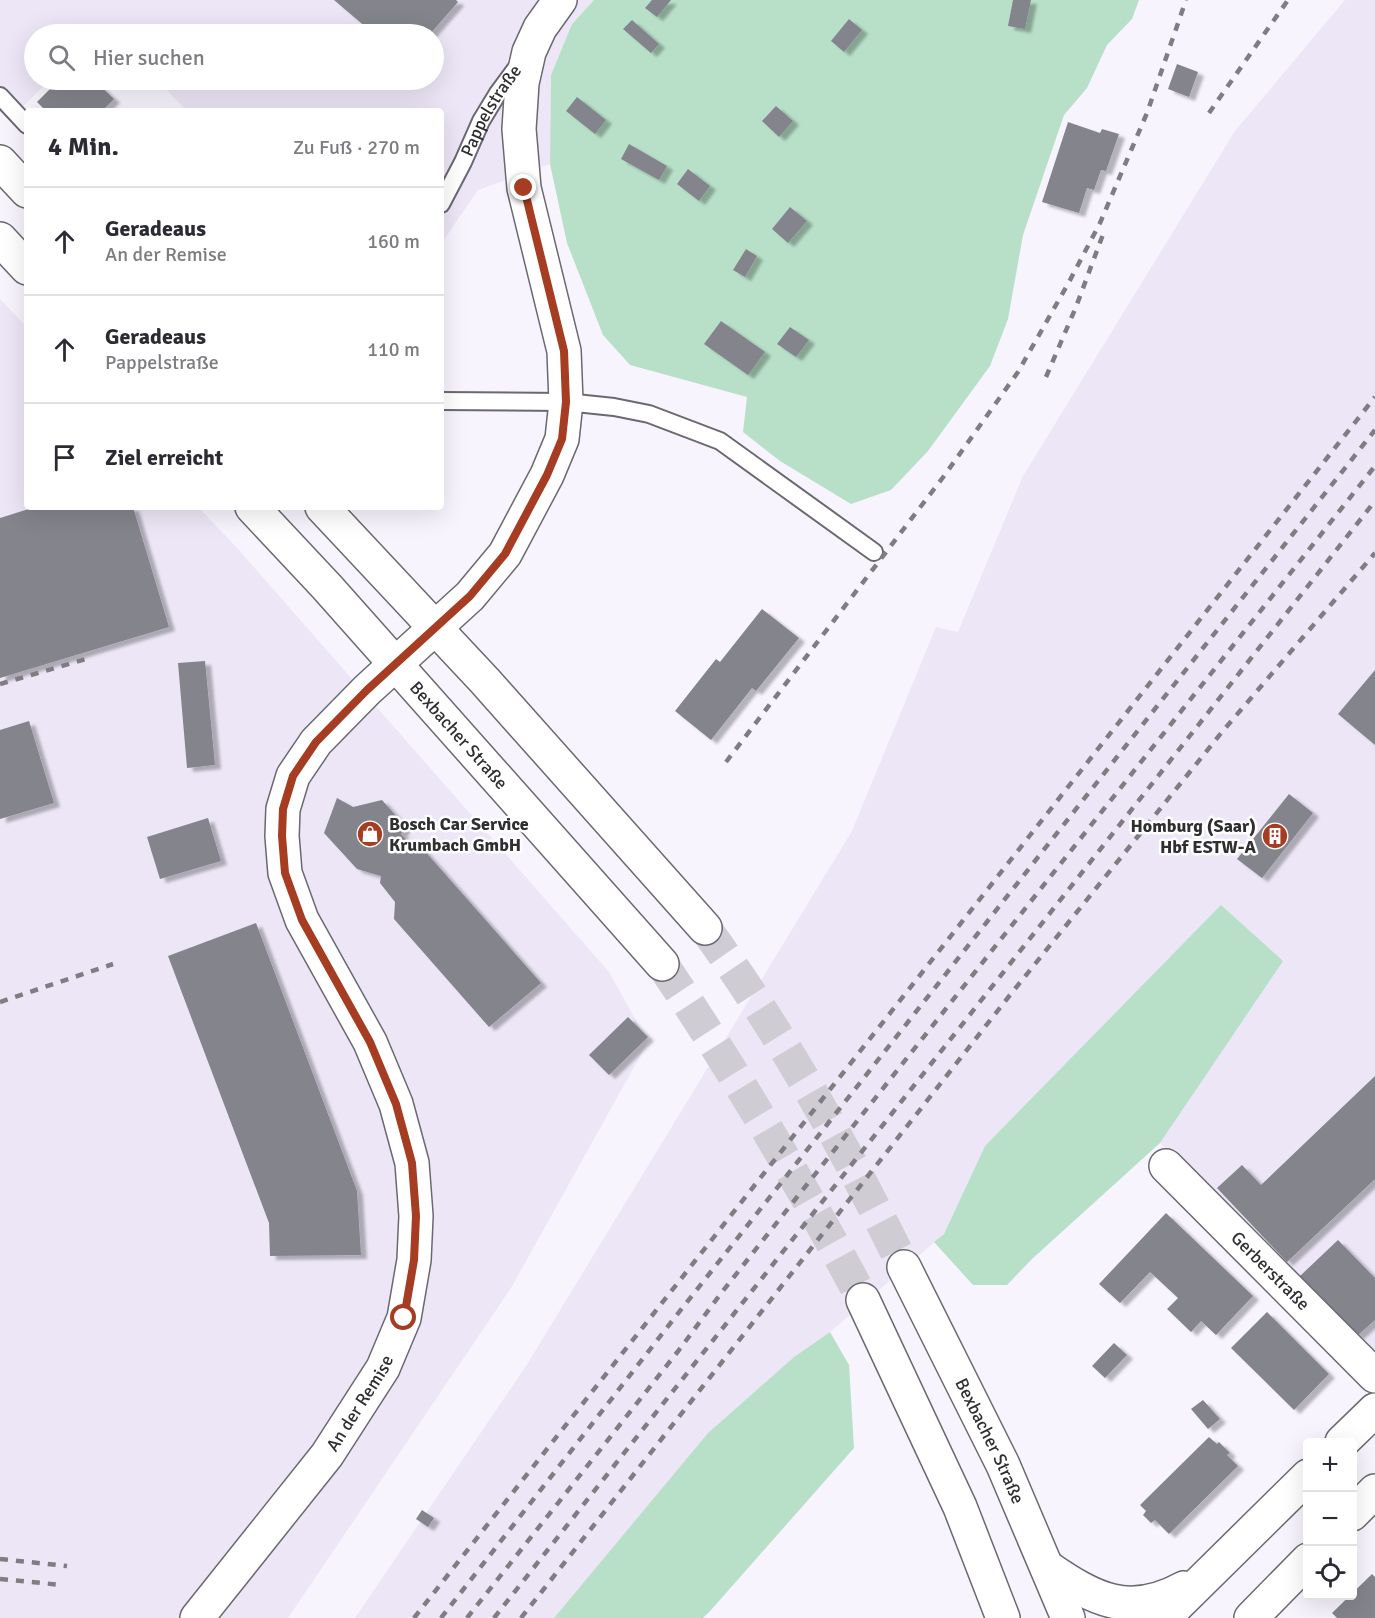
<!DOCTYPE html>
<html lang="de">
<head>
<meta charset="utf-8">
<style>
  body { margin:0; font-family:Signika,sans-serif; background:#f7f7f7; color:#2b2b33 }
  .controls { position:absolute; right:18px; bottom:18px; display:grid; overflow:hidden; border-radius:6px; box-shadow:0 6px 24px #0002 }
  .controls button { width:54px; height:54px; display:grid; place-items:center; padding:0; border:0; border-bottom:2px solid #e1e1e2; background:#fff; color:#2b2b33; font:30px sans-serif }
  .stop { position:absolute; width:18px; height:18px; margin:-14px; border:4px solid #a63d22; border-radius:50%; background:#fff }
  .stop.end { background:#a63d22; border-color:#fff; box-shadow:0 2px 6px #0008 }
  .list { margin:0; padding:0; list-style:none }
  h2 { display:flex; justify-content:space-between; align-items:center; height:78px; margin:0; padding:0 24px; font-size:26px }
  h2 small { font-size:20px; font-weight:400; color:#7c7c81 }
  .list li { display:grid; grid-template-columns:39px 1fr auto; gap:18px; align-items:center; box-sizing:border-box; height:108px; padding:0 24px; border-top:2px solid #e1e1e2 }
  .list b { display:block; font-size:22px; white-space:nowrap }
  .list p { margin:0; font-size:20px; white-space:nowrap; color:#7c7c81 }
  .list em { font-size:20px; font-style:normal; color:#7c7c81 }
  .icon { flex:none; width:33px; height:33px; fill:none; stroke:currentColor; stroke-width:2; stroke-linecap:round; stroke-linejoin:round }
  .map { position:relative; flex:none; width:1375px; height:1618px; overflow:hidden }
  .search { position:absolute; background:#fff; box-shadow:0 6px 24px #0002; left:24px; top:24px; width:420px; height:66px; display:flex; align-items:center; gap:15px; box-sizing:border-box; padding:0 21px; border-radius:33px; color:#7c7c81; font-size:22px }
  .panel { position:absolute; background:#fff; box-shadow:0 6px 24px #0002; left:24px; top:108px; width:420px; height:402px; border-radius:6px }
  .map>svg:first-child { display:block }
  .built { fill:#ece6f6 }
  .green { fill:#b8e0c8 }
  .building { fill:#84848d; filter:url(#shadow) }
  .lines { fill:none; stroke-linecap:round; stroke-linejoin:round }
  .primary-tunnel { stroke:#cfccd4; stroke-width:33; stroke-dasharray:33 16; stroke-linecap:butt }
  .lane-casing { stroke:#6b6870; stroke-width:20 }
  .street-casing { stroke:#6b6870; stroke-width:36 }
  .secondary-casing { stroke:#6b6870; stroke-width:36 }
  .primary-casing { stroke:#6b6870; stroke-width:36 }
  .lane { stroke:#fff; stroke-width:16 }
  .street { stroke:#fff; stroke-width:33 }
  .secondary { stroke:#fff; stroke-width:33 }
  .primary { stroke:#fff; stroke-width:33 }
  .rail { stroke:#7f7d83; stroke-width:4.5; stroke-dasharray:8 8; stroke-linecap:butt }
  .route { stroke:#a63d22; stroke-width:8 }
  .labels { text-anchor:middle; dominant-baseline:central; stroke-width:5; stroke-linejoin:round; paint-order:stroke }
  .street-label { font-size:18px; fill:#2f2e31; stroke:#fff }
  .poi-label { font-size:18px; font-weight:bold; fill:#2f2e31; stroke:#fff; text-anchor:start }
</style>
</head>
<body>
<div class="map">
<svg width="1375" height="1618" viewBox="0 0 1375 1618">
  <defs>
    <filter id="shadow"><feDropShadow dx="6" dy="4" stdDeviation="1.5" flood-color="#0004"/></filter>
  </defs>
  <rect width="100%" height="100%" fill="#f7f4fd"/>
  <g class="built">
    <path d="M0 0H594L572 24 551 75 550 164 478 190 441 244V111H187L157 80H434V34H115L106 24 95 34H34V80H50L9 120 0 111Z"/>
    <path d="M1345 0H1375V1362L1160 1143 1282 961 985 1146 944 1234 830 1332 794 1357 708 1433 554 1618H355L526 1366 852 831 936 627 958 632 1023 476 1235 131Z"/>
    <path d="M0 299 27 327V507H198L238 549 609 972 648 1042 511 1288 288 1618H0Z"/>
  </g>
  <g class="green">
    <path d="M594 0H1139L1132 19 1107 45 1087 88 1064 115 1023 235 1008 319 990 366 928 451 891 490 851 504 780 461 743 432 747 397 630 365 603 335 567 243 550 164 551 75 572 24Z"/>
    <path d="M1221 905 1283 961 1160 1143 1032 1259 1007 1285H973L934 1242 944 1234 985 1146Z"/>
    <path d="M830 1332 849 1365 854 1448 711 1610 703 1618H554L708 1433 794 1357Z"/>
  </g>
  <g class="building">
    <path d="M334 0H456L458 2 430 34H374Z"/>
    <path d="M652 0H671L657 17 645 8Z"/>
    <path d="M1013 0H1031L1025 29 1008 26Z"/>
    <path d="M849 19 862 30 844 52 831 41Z"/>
    <path d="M632 20 659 44 651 53 623 29Z"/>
    <path d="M1177 64 1198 72 1189 97 1168 89Z"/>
    <path d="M59 80H94L114 99 102 111H46L37 102Z"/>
    <path d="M577 97 606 120 595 134 566 111Z"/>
    <path d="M776 106 793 121 779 137 762 121Z"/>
    <path d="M1068 122 1100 133 1102 129 1119 134 1106 171 1101 170 1094 190 1087 188 1079 213 1042 202Z"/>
    <path d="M629 144 667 166 659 180 621 159Z"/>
    <path d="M688 169 710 186 699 201 677 184Z"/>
    <path d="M790 207 807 221 788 243 772 229Z"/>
    <path d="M746 249 757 256 745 277 733 270Z"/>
    <path d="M721 321 765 352 748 375 704 344Z"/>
    <path d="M790 327 809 340 796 357 777 344Z"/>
    <path d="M35 507H133L169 627 0 678V518Z"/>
    <path d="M762 609 799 638 756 691 752 688 711 740 675 711 716 659 720 662Z"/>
    <path d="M205 661 215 765 187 768 178 663Z"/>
    <path d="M1375 670V745L1338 714Z"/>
    <path d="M29 721 54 803 0 819V730Z"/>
    <path d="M1289 794 1313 813 1262 878 1237 859Z"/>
    <path d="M337 798 353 807 382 800 405 826 401 834 414 848 423 849 541 983 489 1027 394 919 395 902 380 883 381 876 357 869 324 833Z"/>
    <path d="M208 818 221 861 160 879 147 837Z"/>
    <path d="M256 923 357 1191 361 1255 270 1256 269 1223 168 956Z"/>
    <path d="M628 1017 648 1037 609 1075 589 1055Z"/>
    <path d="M1375 1076V1179L1287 1262 1217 1188 1242 1165 1261 1185Z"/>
    <path d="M1166 1213 1253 1296 1216 1335 1201 1321 1191 1332 1167 1309 1178 1298 1150 1272 1120 1303 1099 1284Z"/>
    <path d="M1338 1240 1375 1278V1320L1357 1336 1300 1276Z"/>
    <path d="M1267 1312 1329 1374 1294 1410 1231 1348Z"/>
    <path d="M1114 1343 1127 1355 1105 1378 1092 1366Z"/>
    <path d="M1203 1400 1220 1419 1208 1429 1191 1409Z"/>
    <path d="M1209 1437 1217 1444 1219 1442 1230 1453 1227 1455 1238 1466 1169 1534 1155 1520 1151 1523 1143 1515 1146 1511 1140 1505Z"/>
    <path d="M422 1510 434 1518 428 1527 416 1519Z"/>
    <path d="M1372 1574 1375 1577V1618H1337L1332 1613Z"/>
  </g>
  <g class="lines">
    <g class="primary-tunnel">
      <path d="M705 928C782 1034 846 1149 904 1267"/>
      <path d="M662 964C735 1072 802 1185 863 1300"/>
    </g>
    <g class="lane-casing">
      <g id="lane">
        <path d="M0 96 27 125"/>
        <path id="s1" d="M441 204 463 162 481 121 498 93 518 66"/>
        <path d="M441 401 566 402 614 407 649 414 720 441 874 552"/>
      </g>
    </g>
    <g class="street-casing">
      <g id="street">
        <path id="s2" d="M1166 1166 1375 1376"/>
        <path id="s3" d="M197 1618 327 1455 383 1368 404 1318 414 1260 416 1216 412 1163 396 1104 370 1042 302 920 285 873 282 836 283 809 293 776 316 742 367 690 470 596 505 554 547 475 562 439 566 402 564 351 524 188 519 129 522 83 529 52 540 28 560 0"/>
      </g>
    </g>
    <g class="secondary-casing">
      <g id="secondary">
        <path d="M1342 1442 1375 1410"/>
        <path d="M1352 1514 1375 1491"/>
        <path d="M1047 1567C1095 1600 1129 1618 1184 1588"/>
        <path d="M1164 1618 1308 1476"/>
        <path d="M1251 1618 1308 1560"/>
      </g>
    </g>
    <g class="primary-casing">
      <g id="primary">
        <path d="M0 162 27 191"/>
        <path d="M0 239 27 268"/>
        <path id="s4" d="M252 507 327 587 662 964"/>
        <path d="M322 507 485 681 705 928"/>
        <path id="s5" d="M904 1267 1003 1465 1068 1618"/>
        <path d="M863 1300 960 1507 1003 1618"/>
      </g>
    </g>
    <use href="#lane" class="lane"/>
    <use href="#street" class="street"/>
    <use href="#secondary" class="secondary"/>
    <use href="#primary" class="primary"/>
    <g class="rail">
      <path d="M1209 113 1288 0"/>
      <path d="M1046 377 1076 307 1105 229"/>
      <path d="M0 684 86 659"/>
      <path d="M726 762 944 476 1018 372 1069 282 1100 223 1147 113 1186 0"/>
      <path d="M0 1002 113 964"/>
      <path d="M0 1559 67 1566"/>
      <path d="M0 1579 62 1585"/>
      <path d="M414 1618 1375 397"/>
      <path d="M441 1618 676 1316 1375 430"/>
      <path d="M467 1618 679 1350 722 1292 1375 466"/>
      <path d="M494 1618 1375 501"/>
      <path d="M521 1618 1010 995 1222 732 1375 553"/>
    </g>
  </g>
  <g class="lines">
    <path class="route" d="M404 1318 414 1260 416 1216 412 1163 396 1104 370 1042 302 920 285 873 282 836 283 809 293 776 316 742 367 690 470 596 505 554 547 475 562 439 566 402 564 351 524 188"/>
  </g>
  <defs>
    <g id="shop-disc" transform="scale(1.35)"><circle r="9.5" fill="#a63d22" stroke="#fff"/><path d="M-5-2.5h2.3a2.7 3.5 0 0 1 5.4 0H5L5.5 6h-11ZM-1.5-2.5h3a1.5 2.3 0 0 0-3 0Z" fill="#fff"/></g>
    <g id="building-disc" transform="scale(1.35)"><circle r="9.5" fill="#a63d22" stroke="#fff"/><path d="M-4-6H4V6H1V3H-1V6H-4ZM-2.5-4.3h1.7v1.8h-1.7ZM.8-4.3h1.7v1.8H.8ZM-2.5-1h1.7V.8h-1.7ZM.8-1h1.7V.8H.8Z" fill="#fff"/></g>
  </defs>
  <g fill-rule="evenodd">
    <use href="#shop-disc" x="370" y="834"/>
    <use href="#building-disc" x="1275" y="836"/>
  </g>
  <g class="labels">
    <g class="street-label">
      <text stroke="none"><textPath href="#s1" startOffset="106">Pappelstraße</textPath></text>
      <text stroke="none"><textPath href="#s4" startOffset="308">Bexbacher Straße</textPath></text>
      <text stroke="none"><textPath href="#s2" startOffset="148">Gerberstraße</textPath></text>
      <text stroke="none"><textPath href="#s3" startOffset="270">An der Remise</textPath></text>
      <text stroke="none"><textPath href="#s5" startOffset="194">Bexbacher Straße</textPath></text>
    </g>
    <g class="poi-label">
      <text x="389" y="824">Bosch Car Service<tspan x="389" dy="21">Krumbach GmbH</tspan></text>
      <text x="1256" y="826" text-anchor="end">Homburg (Saar)<tspan x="1256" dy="21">Hbf ESTW-A</tspan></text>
    </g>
  </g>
</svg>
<div class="controls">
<button>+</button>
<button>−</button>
<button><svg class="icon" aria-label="locate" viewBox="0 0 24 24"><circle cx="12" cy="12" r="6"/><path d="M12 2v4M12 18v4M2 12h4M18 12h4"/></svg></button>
</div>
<div class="stop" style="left:404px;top:1318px"></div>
<div class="stop end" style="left:524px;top:188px"></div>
<div class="search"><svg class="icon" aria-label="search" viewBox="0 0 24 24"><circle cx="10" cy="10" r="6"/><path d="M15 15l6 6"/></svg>Hier suchen</div>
<section class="panel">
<h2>4 Min.<small>Zu Fuß · 270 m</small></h2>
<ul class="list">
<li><svg class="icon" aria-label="ahead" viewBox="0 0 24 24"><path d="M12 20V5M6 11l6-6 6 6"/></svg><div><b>Geradeaus</b><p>An der Remise</p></div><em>160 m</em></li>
<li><svg class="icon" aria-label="ahead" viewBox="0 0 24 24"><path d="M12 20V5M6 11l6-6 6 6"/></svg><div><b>Geradeaus</b><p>Pappelstraße</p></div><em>110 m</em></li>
<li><svg class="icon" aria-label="arrive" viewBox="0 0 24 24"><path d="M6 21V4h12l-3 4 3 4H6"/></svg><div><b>Ziel erreicht</b></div></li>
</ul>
</section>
</div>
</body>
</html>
